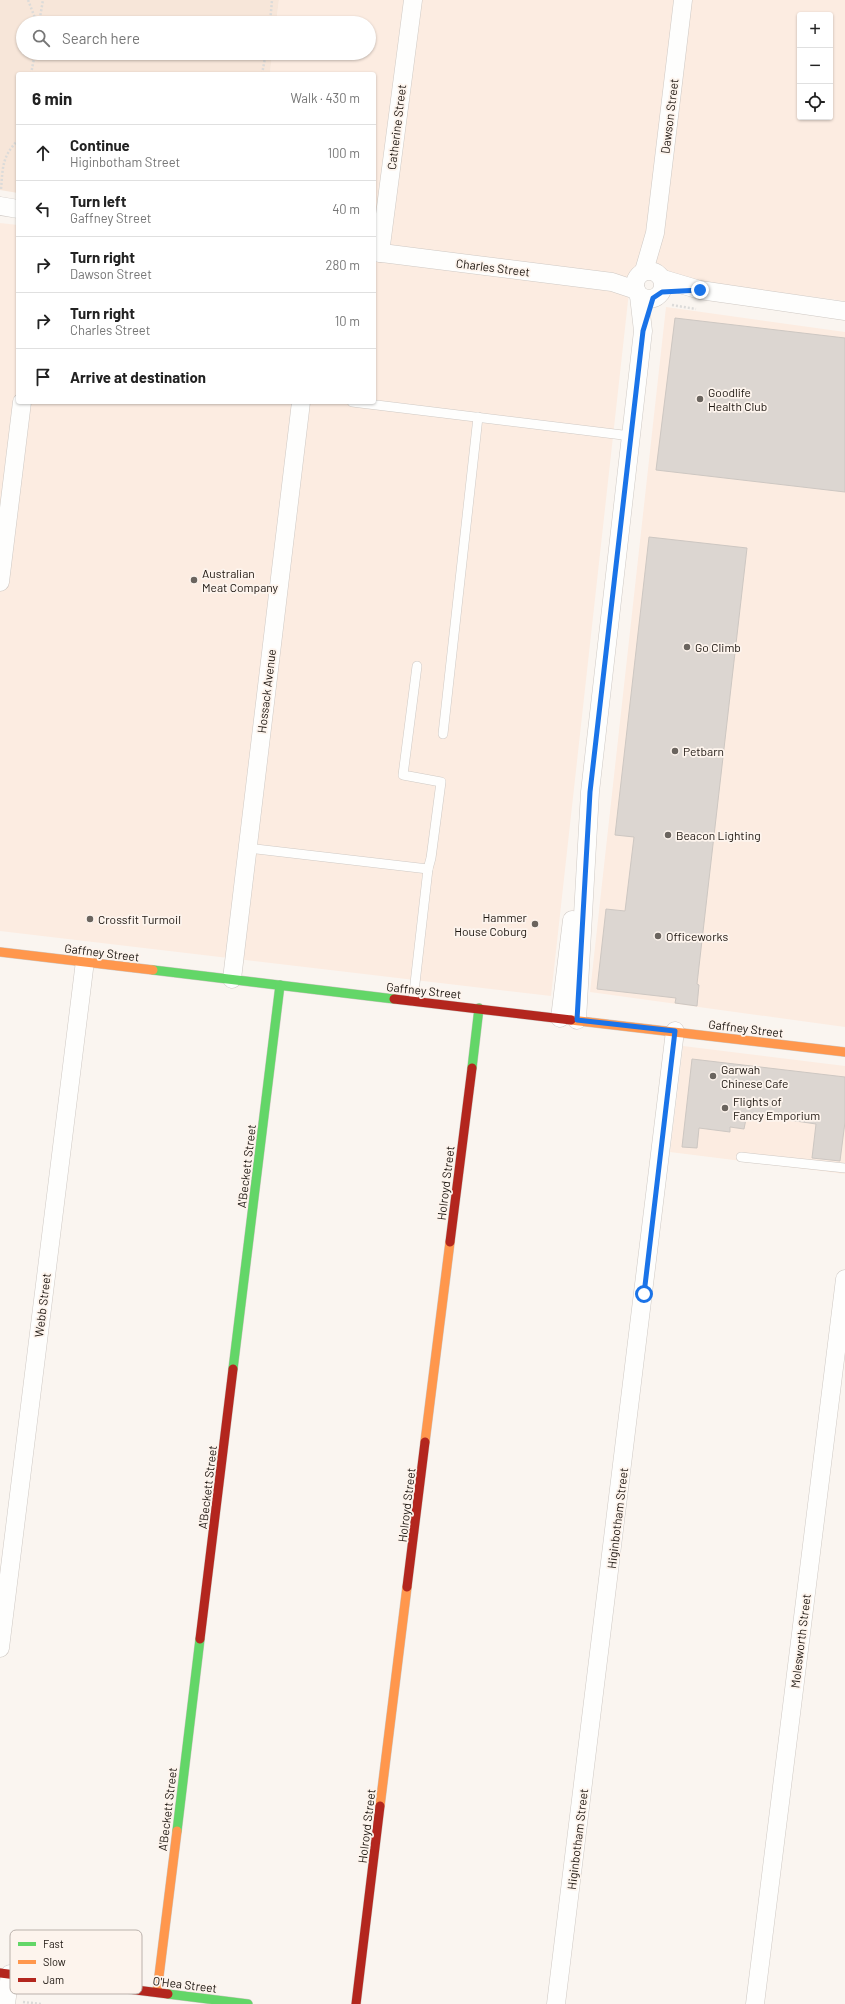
<!DOCTYPE html>
<html lang="en">
<head>
<meta charset="utf-8">
<style>
  body { margin:0; font-family:Barlow,sans-serif; background:#f2f2f2; color:#222 }
  .controls { position:absolute; right:12px; top:12px; display:grid; overflow:hidden; border-radius:4px; box-shadow:0 1px 3px #0004 }
  .controls button { width:36px; height:36px; display:grid; place-items:center; padding:0; border:0; border-bottom:1px solid #e0e0e0; background:#fff; color:#222; font:20px sans-serif }
  .stop { position:absolute; width:12px; height:12px; margin:-9px; border:3px solid #1a73e8; border-radius:50%; background:#fff }
  .stop.end { background:#1a73e8; border-color:#fff; box-shadow:0 1px 4px #0008 }
  .list { margin:0; padding:0; list-style:none }
  h2 { display:flex; justify-content:space-between; align-items:center; height:52px; margin:0; padding:0 16px; font-size:17px }
  h2 small { font-size:13px; font-weight:400; color:#767676 }
  .list li { display:grid; grid-template-columns:26px 1fr auto; gap:12px; align-items:center; box-sizing:border-box; height:56px; padding:0 16px; border-top:1px solid #e0e0e0 }
  .list b { display:block; font-size:15px; white-space:nowrap }
  .list p { margin:0; font-size:13px; white-space:nowrap; color:#767676 }
  .list em { font-size:13px; font-style:normal; color:#767676 }
  .icon { flex:none; width:22px; height:22px; fill:none; stroke:currentColor; stroke-width:2; stroke-linecap:round; stroke-linejoin:round }
  .map { position:relative; flex:none; width:845px; height:2004px; overflow:hidden }
  .search { position:absolute; background:#fff; box-shadow:0 1px 3px #0004; left:16px; top:16px; width:360px; height:44px; display:flex; align-items:center; gap:10px; box-sizing:border-box; padding:0 14px; border-radius:22px; color:#767676; font-size:15px }
  .panel { position:absolute; background:#fff; box-shadow:0 1px 3px #0004; left:16px; top:72px; width:360px; height:332px; border-radius:4px }
  .map>svg:first-child { display:block }
  .built { fill:#fcece1; fill-rule:evenodd }
  .green { fill:#f7e6d9 }
  .building { fill:#dcd6d1; stroke:#cdc7c2 }
  .lines { fill:none; stroke-linecap:round; stroke-linejoin:round }
  .lane-casing { stroke:#cfc9c4; stroke-width:10 }
  .street-casing { stroke:#cfc9c4; stroke-width:19 }
  .fast-casing { stroke:#cfc9c4; stroke-width:10 }
  .slow-casing { stroke:#cfc9c4; stroke-width:10 }
  .jam-casing { stroke:#cfc9c4; stroke-width:10 }
  .path { stroke:#dcdbd9; stroke-width:2.5; stroke-dasharray:2 2; stroke-linecap:butt }
  .lane { stroke:#fefefd; stroke-width:9 }
  .street { stroke:#fefefd; stroke-width:18 }
  .fast { stroke:#63d668; stroke-width:9 }
  .slow { stroke:#ff974d; stroke-width:9 }
  .jam { stroke:#b3261e; stroke-width:9 }
  .route { stroke:#1a73e8; stroke-width:5 }
  .poi-dot { fill:#6a645e; stroke:#fdf4ed; stroke-width:1.5 }
  .labels { text-anchor:middle; dominant-baseline:central; stroke-width:3.5; stroke-linejoin:round; paint-order:stroke }
  .street-label { font-size:12px; fill:#1d1610; stroke:#fdf4ed }
  .poi-label { font-size:12px; fill:#1d1610; stroke:#fdf4ed; text-anchor:start }
  .key { fill:#fdf4ed; stroke:#bab1ab; stroke-width:1 }
  .key-label { font-size:11px; fill:#1d1610 }
</style>
</head>
<body>
<div class="map">
<svg width="845" height="2004" viewBox="0 0 845 2004">
  <rect width="100%" height="100%" fill="#faf5f0"/>
  <g class="built">
    <path d="M279 0H845V301L631 274 551 996 0 931V223L18 225V402H374V74H270L272 53H369V23H276ZM800 15H830V117H800Z"/>
    <path d="M666 307 845 332V1027L590 992Z"/>
    <path d="M683 1046 845 1066V1174L670 1152Z"/>
  </g>
  <path class="green" d="M0 0H279L276 23H23V53H272L270 74H18V193L0 190Z"/>
  <g class="building">
    <path d="M675 318 845 338V492L656 470Z"/>
    <path d="M649 537 747 548 697 984 699 985 697 1006 675 1003 676 998 597 989 606 909 625 911 634 837 615 835Z"/>
    <path d="M692 1059 845 1077V1122L840 1161 812 1158 816 1124 789 1120V1117L761 1114 760 1121 746 1119 744 1129 730 1127V1132L699 1128 697 1148 682 1147Z"/>
  </g>
  <g class="lines">
    <g class="lane-casing">
      <g id="lane">
        <path d="M352 402 631 436"/>
        <path d="M417 666 403 775 441 782 431 858 428 869"/>
        <path d="M443 734 478 417"/>
        <path d="M247 848 428 869 413 1001"/>
        <path d="M741 1157 845 1168"/>
      </g>
    </g>
    <g class="street-casing">
      <g id="street">
        <path d="M0 206 18 209"/>
        <path d="M374 252 612 282 636 290"/>
        <path d="M380 253 413 0"/>
        <circle cx="649" cy="285" r="14"/>
        <path d="M644 271 655 233 683 0"/>
        <path d="M663 279 700 290 845 311"/>
        <path d="M0 582 22 402"/>
        <path d="M232 979 301 402"/>
        <path d="M560 1018 572 920"/>
        <path d="M577 1020 590 792 643 331 639 296"/>
        <path d="M0 1648 85 961"/>
        <path d="M6 2004 10 1974"/>
        <path d="M556 2004 675 1031"/>
        <path d="M755 2004 845 1279"/>
      </g>
    </g>
    <g class="fast-casing">
      <g id="fast">
        <path d="M153 970 394 999"/>
        <path d="M472 1068 479 1008"/>
        <path d="M233 1369 280 985"/>
        <path d="M177 1831 200 1639"/>
        <path d="M168 1994 248 2004"/>
      </g>
    </g>
    <g class="slow-casing">
      <g id="slow">
        <path d="M0 952 153 970"/>
        <path d="M571 1020 845 1052"/>
        <path d="M425 1442 450 1242"/>
        <path d="M380 1806 407 1587"/>
        <path d="M157 1992 177 1831"/>
      </g>
    </g>
    <g class="jam-casing">
      <g id="jam">
        <path d="M394 999 571 1020"/>
        <path d="M450 1242 472 1068"/>
        <path d="M407 1587 425 1442"/>
        <path d="M200 1639 233 1369"/>
        <path d="M0 1973 168 1994"/>
        <path d="M356 2004 380 1806"/>
      </g>
    </g>
    <g class="path">
      <path d="M28 0 37 23"/>
      <path d="M39 23 43 0"/>
      <path d="M270 23 272 0"/>
      <path d="M31 74 35 53"/>
      <path d="M262 74 266 53"/>
      <path d="M1 189C3 166 2 157 18 140"/>
      <path d="M672 305 696 309"/>
      <path d="M23 2002 42 2004"/>
    </g>
    <use href="#lane" class="lane"/>
    <use href="#street" class="street"/>
    <use href="#fast" class="fast"/>
    <use href="#slow" class="slow"/>
    <use href="#jam" class="jam"/>
  </g>
  <g class="lines">
    <path class="route" d="M644 1294 675 1031 577 1020 590 792 643 331 653 298 662 292 700 290"/>
  </g>
  <g class="poi-dot">
    <circle cx="700" cy="399" r="4"/>
    <circle cx="194" cy="580" r="4"/>
    <circle cx="687" cy="647" r="4"/>
    <circle cx="675" cy="751" r="4"/>
    <circle cx="668" cy="835" r="4"/>
    <circle cx="90" cy="919" r="4"/>
    <circle cx="535" cy="924" r="4"/>
    <circle cx="658" cy="936" r="4"/>
    <circle cx="713" cy="1076" r="4"/>
    <circle cx="725" cy="1108" r="4"/>
  </g>
  <g class="labels">
    <g class="street-label">
      <text transform="translate(669 116) rotate(-83)">Dawson Street</text>
      <text transform="translate(396 127) rotate(-83)">Catherine Street</text>
      <text transform="translate(493 267) rotate(7)">Charles Street</text>
      <text transform="translate(266 691) rotate(-83)">Hossack Avenue</text>
      <text transform="translate(102 952) rotate(7)">Gaffney Street</text>
      <text transform="translate(424 990) rotate(6)">Gaffney Street</text>
      <text transform="translate(746 1028) rotate(7)">Gaffney Street</text>
      <text transform="translate(246 1166) rotate(-83)">A'Beckett Street</text>
      <text transform="translate(445 1183) rotate(-83)">Holroyd Street</text>
      <text transform="translate(42 1305) rotate(-83)">Webb Street</text>
      <text transform="translate(207 1487) rotate(-83)">A'Beckett Street</text>
      <text transform="translate(406 1505) rotate(-83)">Holroyd Street</text>
      <text transform="translate(617 1518) rotate(-83)">Higinbotham Street</text>
      <text transform="translate(800 1641) rotate(-83)">Molesworth Street</text>
      <text transform="translate(167 1809) rotate(-83)">A'Beckett Street</text>
      <text transform="translate(366 1826) rotate(-83)">Holroyd Street</text>
      <text transform="translate(577 1839) rotate(-83)">Higinbotham Street</text>
      <text transform="translate(185 1984) rotate(7)">O'Hea Street</text>
    </g>
    <g class="poi-label">
      <text x="708" y="392">Goodlife<tspan x="708" dy="14">Health Club</tspan></text>
      <text x="202" y="573">Australian<tspan x="202" dy="14">Meat Company</tspan></text>
      <text x="695" y="647">Go Climb</text>
      <text x="683" y="751">Petbarn</text>
      <text x="676" y="835">Beacon Lighting</text>
      <text x="527" y="917" text-anchor="end">Hammer<tspan x="527" dy="14">House Coburg</tspan></text>
      <text x="98" y="919">Crossfit Turmoil</text>
      <text x="666" y="936">Officeworks</text>
      <text x="721" y="1069">Garwah<tspan x="721" dy="14">Chinese Cafe</tspan></text>
      <text x="733" y="1101">Flights of<tspan x="733" dy="14">Fancy Emporium</tspan></text>
    </g>
  </g>
  <rect x="10" y="1930" width="132" height="64" rx="6" class="key"/>
  <rect x="18" y="1942" width="18" height="4" fill="#63d668"/>
  <rect x="18" y="1960" width="18" height="4" fill="#ff974d"/>
  <rect x="18" y="1978" width="18" height="4" fill="#b3261e"/>
  <g class="key-label">
    <text x="43" y="1948">Fast</text>
    <text x="43" y="1966">Slow</text>
    <text x="43" y="1984">Jam</text>
  </g>
</svg>
<div class="controls">
<button>+</button>
<button>−</button>
<button><svg class="icon" aria-label="locate" viewBox="0 0 24 24"><circle cx="12" cy="12" r="6"/><path d="M12 2v4M12 18v4M2 12h4M18 12h4"/></svg></button>
</div>
<div class="stop" style="left:644px;top:1294px"></div>
<div class="stop end" style="left:700px;top:290px"></div>
<div class="search"><svg class="icon" aria-label="search" viewBox="0 0 24 24"><circle cx="10" cy="10" r="6"/><path d="M15 15l6 6"/></svg>Search here</div>
<section class="panel">
<h2>6 min<small>Walk · 430 m</small></h2>
<ul class="list">
<li><svg class="icon" aria-label="ahead" viewBox="0 0 24 24"><path d="M12 20V5M6 11l6-6 6 6"/></svg><div><b>Continue</b><p>Higinbotham Street</p></div><em>100 m</em></li>
<li><svg class="icon" aria-label="left" viewBox="0 0 24 24"><path d="M17 20v-9H6M10 6l-5 5 5 5"/></svg><div><b>Turn left</b><p>Gaffney Street</p></div><em>40 m</em></li>
<li><svg class="icon" aria-label="right" viewBox="0 0 24 24"><path d="M7 20v-9h11M14 6l5 5-5 5"/></svg><div><b>Turn right</b><p>Dawson Street</p></div><em>280 m</em></li>
<li><svg class="icon" aria-label="right" viewBox="0 0 24 24"><path d="M7 20v-9h11M14 6l5 5-5 5"/></svg><div><b>Turn right</b><p>Charles Street</p></div><em>10 m</em></li>
<li><svg class="icon" aria-label="arrive" viewBox="0 0 24 24"><path d="M6 21V4h12l-3 4 3 4H6"/></svg><div><b>Arrive at destination</b></div></li>
</ul>
</section>
</div>
</body>
</html>
